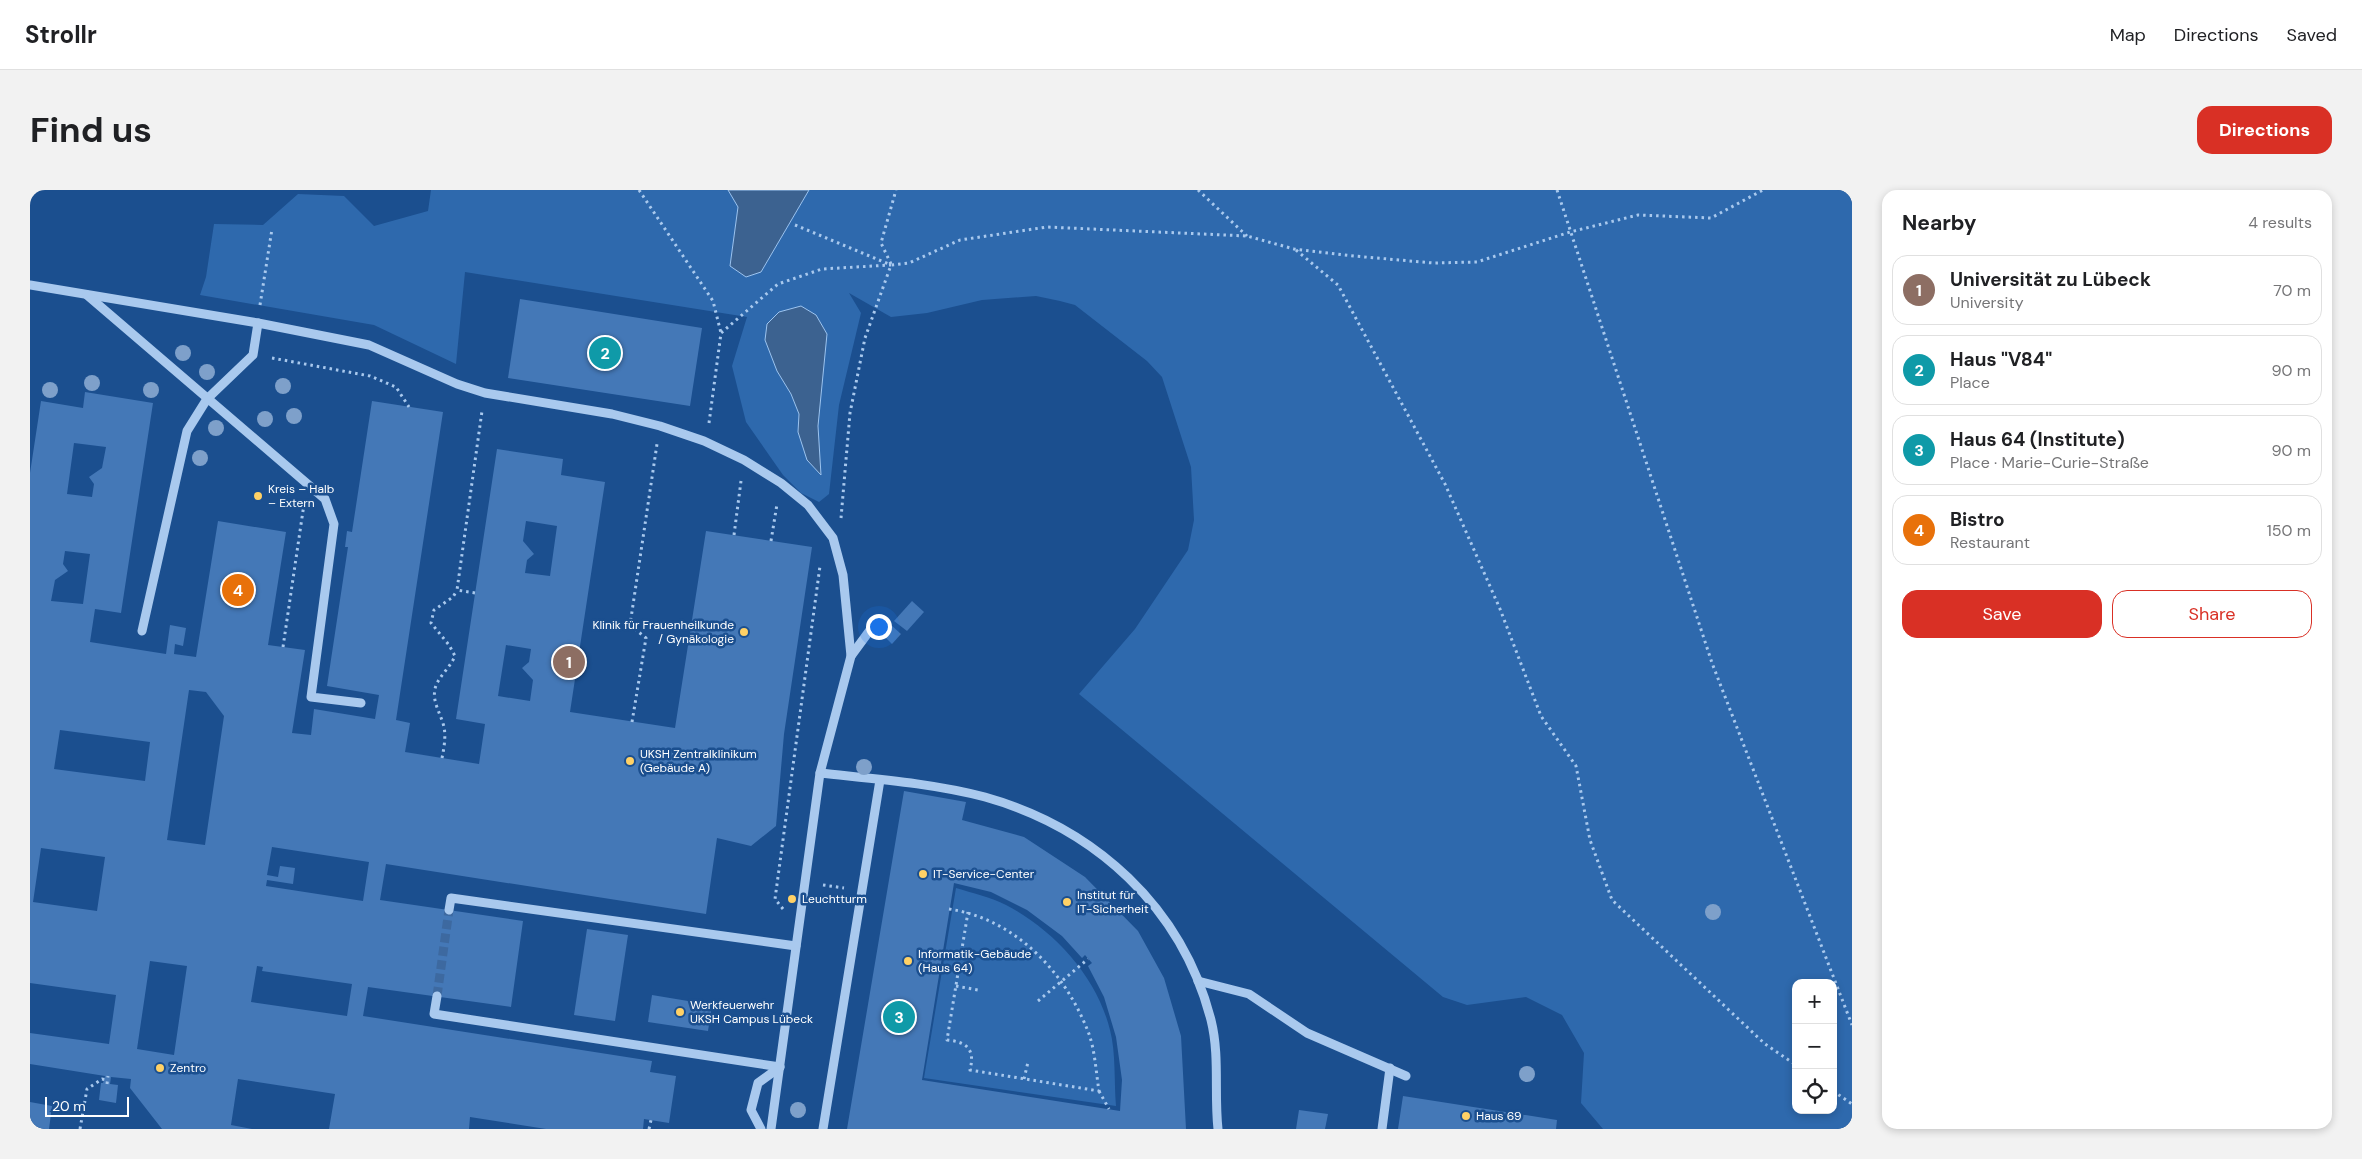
<!DOCTYPE html>
<html lang="en">
<head>
<meta charset="utf-8">
<style>
  body { margin:0; font-family:"DM Sans",sans-serif; background:#f2f2f2; color:#202124 }
  .controls { position:absolute; right:15px; bottom:15px; display:grid; overflow:hidden; border-radius:10px; box-shadow:0 2px 8px #0003 }
  .controls button { width:45px; height:45px; display:grid; place-items:center; padding:0; border:0; border-bottom:1px solid #e0e0e0; background:#fff; color:#202124; font:25px sans-serif }
  .scale { position:absolute; left:15px; bottom:12px; width:84px; box-sizing:border-box; padding-left:5px; border:2px solid #fff; border-top:0; font-size:14px; line-height:18px; white-space:nowrap; color:#fff; -webkit-text-stroke:4px #1b4f8f; paint-order:stroke }
  .you { position:absolute; left:848px; top:436px; width:18px; height:18px; margin:-12px; border:4px solid #fff; border-radius:50%; background:#1a73e8; box-shadow:0 0 0 8px #1a73e833 }
  .badge { display:grid; place-items:center; width:32px; height:32px; border-radius:50%; background:#d93025; color:#fff; font-size:16px; font-weight:700 }
  .pin { position:absolute; translate:-50% -50%; border:2px solid #fff; box-shadow:0 1px 5px #0006 }
  .list { margin:0; padding:0; list-style:none }
  h2 { display:flex; justify-content:space-between; align-items:center; height:65px; margin:0; padding:0 20px; font-size:21px }
  h2 small { font-size:16px; font-weight:400; color:#757577 }
  .list li { display:grid; grid-template-columns:32px 1fr auto; gap:15px; align-items:center; box-sizing:border-box; height:70px; margin:0 10px 10px; padding:0 10px; border:1px solid #e0e0e0; border-radius:15px }
  .list b { display:block; font-size:19px; white-space:nowrap }
  .list p { margin:0; font-size:16px; white-space:nowrap; color:#757577 }
  .list em { font-size:16px; font-style:normal; color:#757577 }
  .actions { display:flex; gap:10px; padding:15px 20px }
  .actions a { flex:1; padding:11px 0; border:1px solid #d93025; border-radius:15px; text-align:center; font-size:18px; color:#d93025 }
  .actions .main { background:#d93025; color:#fff }
  .icon { flex:none; width:28px; height:28px; fill:none; stroke:currentColor; stroke-width:2; stroke-linecap:round; stroke-linejoin:round }
  .map { position:relative; flex:none; width:1822px; height:939px; overflow:hidden; border-radius:15px }
  header { display:flex; align-items:center; gap:30px; box-sizing:border-box; height:70px; padding:0 25px; background:#fff; border-bottom:1px solid #e0e0e0 }
  header strong { font-size:24px }
  nav { display:flex; gap:28px; margin-inline-start:auto; font-size:18px }
  .intro { display:flex; align-items:center; justify-content:space-between; box-sizing:border-box; height:120px; padding:0 30px }
  h1 { margin:0; font-size:35px }
  .button { padding:12px 22px; border-radius:15px; background:#d93025; color:#fff; font-size:18px; font-weight:700 }
  main { display:flex; gap:30px; padding:0 30px }
  aside { flex:1; background:#fff; border-radius:15px; box-shadow:0 2px 8px #0003 }
  .map>svg:first-child { display:block }
  .green { fill:#2e69ad; fill-rule:evenodd }
  .water { fill:#3c6290; stroke:#9cc4f0 }
  .building { fill:#4478b7; fill-rule:evenodd }
  .lines { fill:none; stroke-linecap:round; stroke-linejoin:round }
  .minor-tunnel { stroke:#3d69a0; stroke-width:9; stroke-dasharray:9 4.5; stroke-linecap:butt }
  .path { stroke:#a9c9ee; stroke-width:3; stroke-dasharray:2.5 4; stroke-linecap:butt }
  .minor { stroke:#a9c9ee; stroke-width:9 }
  .tree { fill:#7ea0ca }
  .poi-dot { fill:#ffd166; stroke:#1b4f8f; stroke-width:2 }
  .labels { text-anchor:middle; dominant-baseline:central; stroke-width:5; stroke-linejoin:round; paint-order:stroke }
  .poi-label { font-size:12px; fill:#fff; stroke:#1b4f8f; text-anchor:start }
</style>
</head>
<body>
<header>
<strong>Strollr</strong>
<nav><a>Map</a><a>Directions</a><a>Saved</a></nav>
</header>
<div class="intro"><h1>Find us</h1><a class="button">Directions</a></div>
<main>
<div class="map">
<svg width="1822" height="939" viewBox="0 0 1822 939">
  <rect width="100%" height="100%" fill="#1b4f8f"/>
  <g class="green">
    <path d="M401 0H698L708 17 700 76 731 82 779 0H1822V939H1573L1551 913 1554 863 1532 825 1496 807 1437 815 1413 807 1049 504 1105 439 1158 360 1164 330 1161 277 1132 187 1117 171 1045 115 1030 111 1006 106 952 110 897 123 861 127 819 103 831 123 809 215 799 304 789 312 771 303 753 285 716 232 702 176 717 127 435 82 426 174 344 135 170 105 176 87 184 34 233 35 268 4 314 6 344 36 398 21ZM747 181 788 236 790 284 768 242 769 224 761 204ZM1766 793H1803V920H1766Z"/>
    <path d="M926 698C942 703 961 707 976 715 1024 740 1067 787 1080 840 1086 862 1084 893 1086 916L894 888Z"/>
  </g>
  <g class="water">
    <path d="M698 0H779L731 82 716 87 700 76 708 17Z"/>
    <path d="M771 116 786 125 797 144 788 236 791 285 777 270 768 242 769 224 761 204 747 181 735 150 737 134 749 122Z"/>
  </g>
  <g class="building">
    <path d="M490 109 672 138 660 216 478 188Z"/>
    <path d="M55 202 123 213 91 423 65 419 60 452 136 464 140 435 156 438 153 456 145 454 144 464 166 467 188 331 256 342 238 455 275 460 262 543 281 545 284 519 345 529 349 505 297 496 318 357H315L317 341 322 342 342 211 413 222 366 530 380 533 375 562 449 574 455 534 426 529 467 259 533 269 531 285 575 292 540 522 645 538 676 341 782 357 754 544 746 636 721 656 687 648 676 724 356 674 350 710 493 731 481 817 338 797 333 826 622 871 620 882 646 886 639 933 614 929 613 939H516L440 927 439 939H299L305 904 208 889 201 935 222 939H132L100 898 101 889 81 887 80 894 88 895 86 913 69 910 71 893H73L75 886 0 874V843L79 854 86 805 0 793V283L11 211 53 218ZM44 253 76 257 72 278 59 287 64 294 62 307 37 304ZM496 331 527 336 520 386 495 383 497 370 504 364 493 351ZM35 361 60 364 53 414 21 411 25 390 38 381 33 374ZM476 455 501 459 499 472 492 478 503 490 500 511 468 506ZM159 500 176 502 194 526 175 655 137 650ZM30 540 120 552 115 591 24 579ZM242 657 339 672 333 711 236 696 237 690 263 694 265 678 250 676 248 687 237 685ZM11 658 75 667 67 721 3 712ZM120 771 157 776 144 865 107 859ZM227 776 233 777 232 781 322 794 317 826 221 812Z"/>
    <path d="M882 411 894 422 877 441 864 431Z"/>
    <path d="M861 435 871 444 862 454 852 444Z"/>
    <path d="M874 601 936 612 932 630 994 647 1055 687 1108 741 1134 788 1151 846 1156 939H817ZM924 693 961 702 997 720 1032 746 1052 768 1055 765 1062 773 1058 776 1074 807 1086 847 1092 890 1090 921 892 890Z"/>
    <path d="M557 739 598 745 585 831 544 825Z"/>
    <path d="M622 805 682 815 678 841 618 832Z"/>
    <path d="M1373 906 1527 930 1526 939H1368Z"/>
    <path d="M0 912 22 916 19 939H0Z"/>
    <path d="M1269 920 1298 924 1295 939H1266Z"/>
  </g>
  <g class="lines">
    <path class="minor-tunnel" d="M407 806 419 720"/>
    <g class="path">
      <path d="M609 0 683 111 691 143"/>
      <path d="M1168 0 1217 46"/>
      <path d="M1527 0 1682 473 1822 835"/>
      <path d="M765 35 861 75"/>
      <path d="M1266 60 1308 95 1415 294 1470 419 1511 526 1546 576 1560 650 1582 710 1735 854 1766 875"/>
      <path d="M861 74 851 53 866 0"/>
      <path d="M230 115 242 39"/>
      <path d="M242 168 340 186 366 197 379 217"/>
      <path d="M679 233 691 143 748 94 792 79 861 75"/>
      <path d="M811 328 820 223 835 148 861 75 879 73 930 50 1017 37 1217 46 1264 59 1324 66 1403 73 1447 72 1540 42 1608 25 1681 28 1733 0"/>
      <path d="M704 345 711 291"/>
      <path d="M741 351 747 314"/>
      <path d="M445 403 427 400 452 221"/>
      <path d="M253 457 274 314"/>
      <path d="M602 532 616 448 600 435 627 254"/>
      <path d="M412 568C414 558 416 547 414 537 411 524 402 512 405 499 407 488 420 478 425 466L419 455 401 433 404 420 423 407 427 400"/>
      <path d="M793 695 814 698"/>
      <path d="M753 719 745 709 790 376"/>
      <path d="M919 719C986 729 1036 783 1059 844 1065 861 1066 882 1069 901L940 880C945 860 938 852 917 850L938 722"/>
      <path d="M926 796 948 800"/>
      <path d="M1008 811 1058 769"/>
      <path d="M994 889 998 872"/>
      <path d="M77 894 78 886"/>
      <path d="M1069 901 1079 919"/>
      <path d="M1803 901 1822 914"/>
      <path d="M50 939 57 899 72 889 77 890"/>
      <path d="M619 939 621 930"/>
    </g>
    <g class="minor">
      <path d="M0 95 228 133 339 155 427 194 455 203 582 224 630 236 674 251 714 270 751 293 778 315 803 348 813 385 821 466 790 583 741 939"/>
      <path d="M57 105 295 309 304 334 281 507 331 513"/>
      <path d="M112 441 157 241 177 209 223 165 228 133"/>
      <path d="M821 466 843 436"/>
      <path d="M790 583C845 589 901 593 955 607 1065 638 1152 717 1181 830 1190 866 1184 903 1188 939"/>
      <path d="M419 720 421 708 766 756"/>
      <path d="M1168 791 1219 804 1277 843 1376 886"/>
      <path d="M407 806 404 824 750 877"/>
      <path d="M731 939 721 920 728 893 750 877"/>
      <path d="M793 939 850 590"/>
      <path d="M1352 939 1360 878"/>
    </g>
  </g>
  <g class="tree">
    <circle cx="153" cy="163" r="8"/>
    <circle cx="177" cy="182" r="8"/>
    <circle cx="62" cy="193" r="8"/>
    <circle cx="253" cy="196" r="8"/>
    <circle cx="20" cy="200" r="8"/>
    <circle cx="121" cy="200" r="8"/>
    <circle cx="264" cy="226" r="8"/>
    <circle cx="235" cy="229" r="8"/>
    <circle cx="186" cy="238" r="8"/>
    <circle cx="170" cy="268" r="8"/>
    <circle cx="834" cy="577" r="8"/>
    <circle cx="1683" cy="722" r="8"/>
    <circle cx="1497" cy="884" r="8"/>
    <circle cx="768" cy="920" r="8"/>
  </g>
  <g class="poi-dot">
    <circle cx="228" cy="306" r="5"/>
    <circle cx="714" cy="442" r="5"/>
    <circle cx="600" cy="571" r="5"/>
    <circle cx="893" cy="684" r="5"/>
    <circle cx="762" cy="709" r="5"/>
    <circle cx="1037" cy="712" r="5"/>
    <circle cx="878" cy="771" r="5"/>
    <circle cx="650" cy="822" r="5"/>
    <circle cx="130" cy="878" r="5"/>
    <circle cx="1436" cy="926" r="5"/>
  </g>
  <g class="labels">
    <g class="poi-label">
      <text x="238" y="299">Kreis – Halb<tspan x="238" dy="14">– Extern</tspan></text>
      <text x="704" y="435" text-anchor="end">Klinik für Frauenheilkunde<tspan x="704" dy="14">/ Gynäkologie</tspan></text>
      <text x="610" y="564">UKSH Zentralklinikum<tspan x="610" dy="14">(Gebäude A)</tspan></text>
      <text x="903" y="684">IT-Service-Center</text>
      <text x="1047" y="705">Institut für<tspan x="1047" dy="14">IT-Sicherheit</tspan></text>
      <text x="772" y="709">Leuchtturm</text>
      <text x="888" y="764">Informatik-Gebäude<tspan x="888" dy="14">(Haus 64)</tspan></text>
      <text x="660" y="815">Werkfeuerwehr<tspan x="660" dy="14">UKSH Campus Lübeck</tspan></text>
      <text x="140" y="878">Zentro</text>
      <text x="1446" y="926">Haus 69</text>
    </g>
  </g>
</svg>
<div class="controls">
<button>+</button>
<button>−</button>
<button><svg class="icon" aria-label="locate" viewBox="0 0 24 24"><circle cx="12" cy="12" r="6"/><path d="M12 2v4M12 18v4M2 12h4M18 12h4"/></svg></button>
</div>
<div class="scale">20 m</div>
<div class="you"></div>
<div class="pin badge" style="left:539px;top:472px;background:#8d6e63">1</div>
<div class="pin badge" style="left:575px;top:163px;background:#0f9aa8">2</div>
<div class="pin badge" style="left:869px;top:827px;background:#0f9aa8">3</div>
<div class="pin badge" style="left:208px;top:400px;background:#e8710a">4</div>
</div>
<aside>
<h2>Nearby<small>4 results</small></h2>
<ul class="list">
<li><span class="badge" style="background:#8d6e63">1</span><div><b>Universität zu Lübeck</b><p>University</p></div><em>70 m</em></li>
<li><span class="badge" style="background:#0f9aa8">2</span><div><b>Haus &quot;V84&quot;</b><p>Place</p></div><em>90 m</em></li>
<li><span class="badge" style="background:#0f9aa8">3</span><div><b>Haus 64 (Institute)</b><p>Place · Marie-Curie-Straße</p></div><em>90 m</em></li>
<li><span class="badge" style="background:#e8710a">4</span><div><b>Bistro</b><p>Restaurant</p></div><em>150 m</em></li>
</ul>
<div class="actions"><a class="main">Save</a><a>Share</a></div>
</aside>
</main>
</body>
</html>
